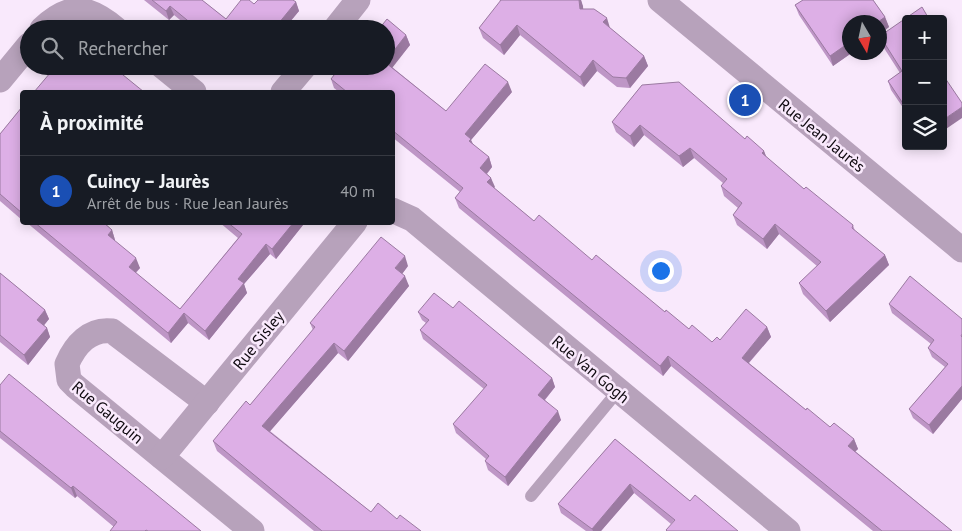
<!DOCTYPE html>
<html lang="fr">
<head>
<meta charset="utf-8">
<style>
  body { margin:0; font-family:"PT Sans",sans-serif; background:#242831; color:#f1f3f6 }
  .controls { position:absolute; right:15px; top:15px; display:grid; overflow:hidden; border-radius:5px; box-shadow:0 2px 12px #0003 }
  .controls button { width:45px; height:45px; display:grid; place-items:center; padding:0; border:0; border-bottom:1px solid #363941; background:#171b24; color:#f1f3f6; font:25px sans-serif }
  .compass { position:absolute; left:842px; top:15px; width:45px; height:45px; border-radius:50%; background:#171b24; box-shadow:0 2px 12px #0003; rotate:171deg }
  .you { position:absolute; left:660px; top:270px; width:18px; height:18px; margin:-12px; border:4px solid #fff; border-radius:50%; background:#1a73e8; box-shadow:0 0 0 8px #1a73e833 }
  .badge { display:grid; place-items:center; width:32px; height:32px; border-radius:50%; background:#92b68d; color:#fff; font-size:16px; font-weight:700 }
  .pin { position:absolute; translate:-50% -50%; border:2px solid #fff; box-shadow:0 1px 5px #0006 }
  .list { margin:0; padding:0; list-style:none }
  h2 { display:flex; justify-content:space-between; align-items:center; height:65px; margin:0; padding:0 20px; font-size:21px }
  h2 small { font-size:16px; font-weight:400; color:#9ea1a6 }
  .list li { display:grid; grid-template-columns:32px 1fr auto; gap:15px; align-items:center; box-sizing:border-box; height:70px; padding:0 20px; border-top:1px solid #363941 }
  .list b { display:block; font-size:19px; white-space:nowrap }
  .list p { margin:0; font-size:16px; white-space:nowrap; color:#9ea1a6 }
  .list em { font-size:16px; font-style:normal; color:#9ea1a6 }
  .icon { flex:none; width:28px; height:28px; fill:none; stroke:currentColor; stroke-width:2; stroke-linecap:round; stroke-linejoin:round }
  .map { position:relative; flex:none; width:962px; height:531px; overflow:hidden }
  .search { position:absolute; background:#171b24; box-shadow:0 2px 12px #0003; left:20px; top:20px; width:375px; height:55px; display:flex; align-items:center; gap:12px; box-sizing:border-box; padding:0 18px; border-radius:28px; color:#9ea1a6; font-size:19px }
  .panel { position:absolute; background:#171b24; box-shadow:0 2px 12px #0003; left:20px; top:90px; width:375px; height:135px; border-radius:5px }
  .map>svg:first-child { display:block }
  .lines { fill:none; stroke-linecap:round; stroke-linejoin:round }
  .service { stroke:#b7a2bb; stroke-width:12 }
  .minor { stroke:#b7a2bb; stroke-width:25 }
  .wall { fill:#be96c6 }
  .shaded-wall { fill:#9b7aa1 }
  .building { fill:#ddafe6; stroke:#9b7aa1 }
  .labels { text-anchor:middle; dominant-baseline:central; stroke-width:5; stroke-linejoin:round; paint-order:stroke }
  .street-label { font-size:16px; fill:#0e090f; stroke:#f9e9fc }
</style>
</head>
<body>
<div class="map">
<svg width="962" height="531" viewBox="0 0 962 531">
  <rect width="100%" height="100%" fill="#f9e9fc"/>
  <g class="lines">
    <path class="service" d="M531 496 618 391"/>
    <g class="minor">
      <path d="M660 0 962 250"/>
      <path d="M42 29C69 3 88 5 116 29"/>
      <path d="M335 29 358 0"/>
      <path d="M162 66 194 92"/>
      <path d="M0 80 29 45"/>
      <path d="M283 92 305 66"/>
      <path d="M392 210 412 219 788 531"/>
      <path d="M207 403 112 331C90 328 75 345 67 364L69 380 75 386 252 531"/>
      <path d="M162 457 355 222"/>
    </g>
  </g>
  <g class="wall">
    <path d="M144 0H202L226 19 254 4 296 2 299 11 284 29H191L174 15 169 20Z"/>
    <path d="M499 0H581L583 9 610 28 644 56 648 66 630 88 617 87 597 71 584 87 520 35 504 55 483 38 479 28 501 1Z"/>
    <path d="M803 0H873L885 17 889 27 880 34V22H850V52H853L833 66 799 15 795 5Z"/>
    <path d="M906 19V112L891 90 888 81 900 73 882 45 880 38Z"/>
    <path d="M406 35 410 45 392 67 446 111 512 92 471 140 473 145 489 157 492 167 487 174 491 178 494 188 534 221 689 329 712 342 767 327 771 337 749 363 806 410 830 427 854 439 858 449 855 451 952 531H873L671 366 663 376 459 208 455 198 460 192 392 137V92H339L334 88 331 79Z"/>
    <path d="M642 85 745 139 764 151 766 157 804 189 853 225 855 231 885 255 889 265 830 322 803 294 799 283 817 266 779 234 767 249 737 225 733 215 738 208 724 196 721 186 723 183 694 158 683 167 644 135 634 147 616 132 612 122Z"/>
    <path d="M22 107V220L0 201V134Z"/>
    <path d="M26 222H103L112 230 115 240 114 241 140 268 136 273 180 309 238 238 219 222H302L303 225 276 259 270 254 244 284 247 293 209 340 188 323 171 343Z"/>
    <path d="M408 266 402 274 409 286 348 361 338 353 270 431 371 512 397 519 421 531H314L217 451 213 441 250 405 313 330 310 323Z"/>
    <path d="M0 273 45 310 49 319 44 325 47 328 50 337 28 365 0 342Z"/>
    <path d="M889 304 962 319V399L933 434 913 418 909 409 945 367 932 357 928 348 931 344 892 313Z"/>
    <path d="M453 308 552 378 555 387 545 400 561 420 508 486 488 470 485 461 486 459 456 433 453 424 484 389 423 339 420 330 426 323 422 320 418 312Z"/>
    <path d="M0 385 201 531H110L114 527 77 496 75 498 0 438Z"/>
    <path d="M615 439 690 501 671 524 634 493 601 531H586L561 513 558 504Z"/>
  </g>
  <g class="shaded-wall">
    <path d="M579 0H581L583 6 584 19 580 9Z"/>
    <path d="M296 2 299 11 284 29H274Z"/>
    <path d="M170 6 174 15 169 20 166 11Z"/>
    <path d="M885 17 889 27 880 34V22H878Z"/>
    <path d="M607 18 610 28 603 22Z"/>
    <path d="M517 25 520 35 504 55 500 45Z"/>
    <path d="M406 35 410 45 389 72 386 65V61Z"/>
    <path d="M850 42V52H853L833 66 830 56Z"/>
    <path d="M644 56 648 66 630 88 626 78Z"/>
    <path d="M593 60 597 71 584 87 580 77Z"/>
    <path d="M508 82 512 92 471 140 475 148 473 151 465 134Z"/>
    <path d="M962 107V118L943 131V120Z"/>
    <path d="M640 125 644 135 634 147 630 136Z"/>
    <path d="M690 148 694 158 683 167 679 156Z"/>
    <path d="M764 151 768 161 762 153Z"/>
    <path d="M489 157 492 167 483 178 480 168Z"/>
    <path d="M491 178 495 187 491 192 487 182Z"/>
    <path d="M294 222H302L303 225 276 259 272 249Z"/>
    <path d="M775 224 779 234 767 249 763 239Z"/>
    <path d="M112 230 115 240 111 245 108 235Z"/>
    <path d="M266 244 270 254 244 284 247 293 209 340 205 331 238 279Z"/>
    <path d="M885 255 889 265 830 322 826 311Z"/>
    <path d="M405 256 408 266 399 278 395 268Z"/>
    <path d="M136 258 140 268 132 276 129 267Z"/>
    <path d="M405 276 409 286 348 361 344 351Z"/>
    <path d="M45 310 49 319 41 329 37 320Z"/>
    <path d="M184 313 188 323 171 343 168 333Z"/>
    <path d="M767 327 771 337 745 367 742 358Z"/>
    <path d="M47 328 50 337 28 365 24 355Z"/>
    <path d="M334 343 338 353 266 436 262 426Z"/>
    <path d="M668 356 671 366 663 376 660 366Z"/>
    <path d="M552 378 555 387 542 403 538 395Z"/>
    <path d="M962 386V399L933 434 929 425Z"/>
    <path d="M558 411 561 420 508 486 505 477Z"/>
    <path d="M854 439 858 449 852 455 848 446Z"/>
    <path d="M630 484 634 493 601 531H593L592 529Z"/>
    <path d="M73 486 77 496 75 498 71 488Z"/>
  </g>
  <g class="building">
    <path d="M152 0H202L226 19 241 0H249L254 4 258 0H293L296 2 274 29H198L170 6 166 11Z"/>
    <path d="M501 0H579L580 9H594L607 18 603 22 644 56 626 78 613 77 593 60 580 77 517 25 500 45 479 28Z"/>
    <path d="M803 0H873L885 17 878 22H850V42L830 56 795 5Z"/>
    <path d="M922 7 929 19H906V108L888 81 902 71 880 36Z"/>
    <path d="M387 19 406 35 386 61V29H379Z"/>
    <path d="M386 63 446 111 485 64 508 82 465 134 471 139 469 141 489 157 480 168 491 178 487 182 534 221 539 215 592 260 596 255 665 312 666 310 689 329 692 325 712 342 717 337 720 340 746 309 767 327 742 358 806 410 807 408 830 427 834 423 854 439 848 446 952 531H882L668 356 660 366 455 198 463 188 392 130V92H347L331 79 341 66H386Z"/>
    <path d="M56 66H112L144 92H34Z"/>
    <path d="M943 75 962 103V107L943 120Z"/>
    <path d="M679 82 745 139 747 136 764 151 762 153 804 189 806 187 853 225 852 228 885 255 826 311 799 283 821 262 775 224 763 239 733 215 742 203 721 186 727 179 690 148 679 156 640 125 630 136 612 122 642 85Z"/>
    <path d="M22 107V213L0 194V134Z"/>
    <path d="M34 222H103L112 230 108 235 136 258 129 267 180 309 242 234 227 222H294L272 249 266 244 238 279 244 283 205 331 184 313 168 333Z"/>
    <path d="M381 237 405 256 395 268 405 276 344 351 334 343 262 426 371 512 378 503 397 519 400 515 421 531H322L213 441 246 401 250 405 315 327 310 323Z"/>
    <path d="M0 273 45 310 37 320 47 328 24 355 0 335Z"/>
    <path d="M910 276 962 319V334L961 336 962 337V386L929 425 909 409 948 364 928 348 934 340 889 304Z"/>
    <path d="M434 293 453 308 459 301 552 378 538 395 558 411 505 477 485 461 489 456 453 424 487 385 420 330 429 320 418 312Z"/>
    <path d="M9 374 201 531H148L146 530 145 531H110L117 522 73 486 71 488 0 431V385Z"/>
    <path d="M615 439 690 501 695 495 738 531H667L666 530 675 520 630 484 592 529 558 504Z"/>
  </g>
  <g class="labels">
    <g class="street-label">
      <text transform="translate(822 135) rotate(39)">Rue Jean Jaurès</text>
      <text transform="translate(258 340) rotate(-51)">Rue Sisley</text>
      <text transform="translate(591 369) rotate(40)">Rue Van Gogh</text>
      <text transform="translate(108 412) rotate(40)">Rue Gauguin</text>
    </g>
  </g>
</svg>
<div class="controls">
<button>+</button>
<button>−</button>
<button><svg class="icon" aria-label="layers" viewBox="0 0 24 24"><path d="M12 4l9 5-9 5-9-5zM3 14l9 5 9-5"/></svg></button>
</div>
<svg class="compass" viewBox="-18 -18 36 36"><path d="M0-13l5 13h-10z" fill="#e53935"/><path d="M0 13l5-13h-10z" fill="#9ea1a6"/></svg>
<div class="you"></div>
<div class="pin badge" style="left:745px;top:100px;background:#1a4fb4">1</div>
<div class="search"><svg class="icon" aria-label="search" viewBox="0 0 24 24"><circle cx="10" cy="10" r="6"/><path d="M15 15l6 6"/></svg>Rechercher</div>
<section class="panel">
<h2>À proximité<small></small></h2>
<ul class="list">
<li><span class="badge" style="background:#1a4fb4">1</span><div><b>Cuincy – Jaurès</b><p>Arrêt de bus · Rue Jean Jaurès</p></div><em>40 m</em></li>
</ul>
</section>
</div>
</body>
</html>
